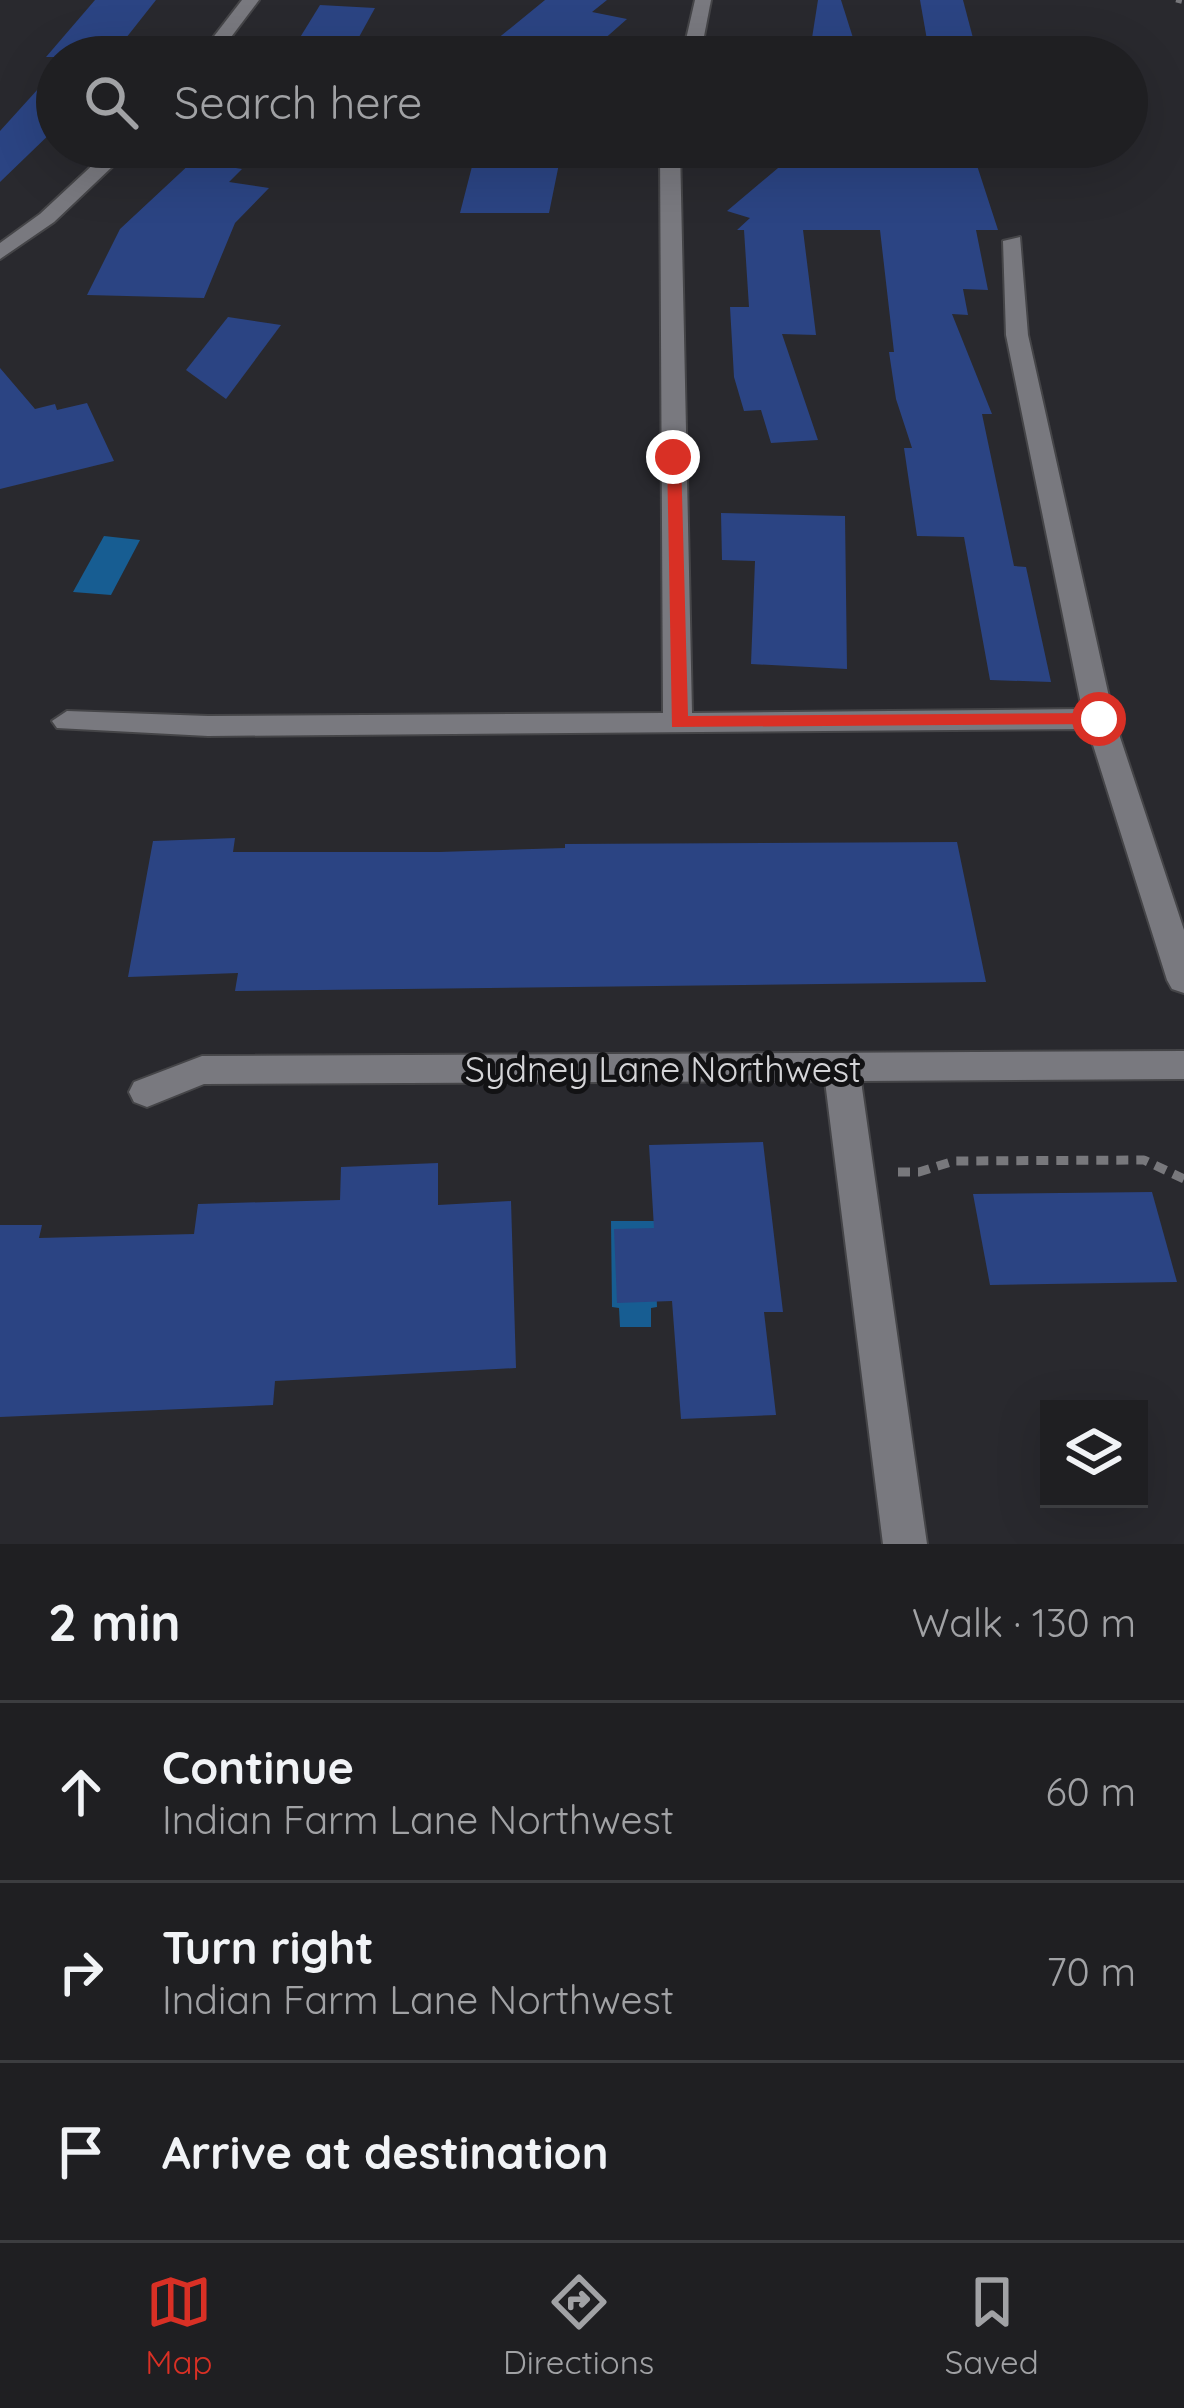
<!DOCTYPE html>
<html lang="en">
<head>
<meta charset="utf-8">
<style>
  body { margin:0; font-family:Quicksand,sans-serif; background:#27272a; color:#f1f3f6 }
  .controls { position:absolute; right:36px; bottom:36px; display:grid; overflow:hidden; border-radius:0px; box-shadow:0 12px 48px #0002 }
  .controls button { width:108px; height:108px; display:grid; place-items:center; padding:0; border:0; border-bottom:3px solid #3c3d40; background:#1f1f22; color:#f1f3f6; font:60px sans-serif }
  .stop { position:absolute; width:36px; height:36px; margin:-27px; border:9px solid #d93025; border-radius:50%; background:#fff }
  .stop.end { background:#d93025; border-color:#fff; box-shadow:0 3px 12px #0008 }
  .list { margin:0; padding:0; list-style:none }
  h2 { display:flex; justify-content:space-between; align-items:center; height:156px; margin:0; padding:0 48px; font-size:51px }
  h2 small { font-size:39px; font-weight:400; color:#a1a2a5 }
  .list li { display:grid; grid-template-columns:78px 1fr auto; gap:36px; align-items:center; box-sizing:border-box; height:180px; padding:0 48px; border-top:3px solid #3c3d40 }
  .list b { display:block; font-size:45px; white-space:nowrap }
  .list p { margin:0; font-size:39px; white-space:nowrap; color:#a1a2a5 }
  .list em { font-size:39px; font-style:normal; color:#a1a2a5 }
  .icon { flex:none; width:66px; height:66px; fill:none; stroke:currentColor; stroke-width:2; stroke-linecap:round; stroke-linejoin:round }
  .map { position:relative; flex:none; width:1184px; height:1544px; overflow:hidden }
  .search { position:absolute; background:#1f1f22; box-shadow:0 12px 48px #0002; left:36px; right:36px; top:36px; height:132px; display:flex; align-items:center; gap:30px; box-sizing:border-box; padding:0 42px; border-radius:66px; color:#a1a2a5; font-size:45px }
  .sheet { height:696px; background:#1f1f22 }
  nav { display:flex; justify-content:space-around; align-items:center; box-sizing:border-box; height:168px; border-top:3px solid #3c3d40; background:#1f1f22; font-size:33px; color:#a1a2a5 }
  nav a { display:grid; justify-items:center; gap:6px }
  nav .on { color:#d93025 }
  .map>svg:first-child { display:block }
  .water { fill:#175d92 }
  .building { fill:#2b4483 }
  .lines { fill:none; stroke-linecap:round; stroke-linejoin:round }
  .minor-casing { stroke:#454548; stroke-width:4 }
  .path-far1 { stroke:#78787c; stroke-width:4.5; stroke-dasharray:6 4.5; stroke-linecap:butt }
  .path { stroke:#78787c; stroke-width:9; stroke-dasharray:12 8; stroke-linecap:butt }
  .minor { fill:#79797f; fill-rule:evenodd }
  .route { fill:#d93025 }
  .labels { text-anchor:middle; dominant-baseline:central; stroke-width:10; stroke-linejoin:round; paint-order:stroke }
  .street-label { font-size:36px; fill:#d5d5d8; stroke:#121214 }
</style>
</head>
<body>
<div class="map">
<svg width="1184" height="1544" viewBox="0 0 1184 1544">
  <rect width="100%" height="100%" fill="#29292e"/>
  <g class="water">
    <path d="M104 536 140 540 111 595 73 592Z"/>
    <path d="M611 1221H654L657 1307 651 1308V1327H620L619 1308 612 1307Z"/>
  </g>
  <g class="building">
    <path d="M95 0H156L111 57H46Z"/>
    <path d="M545 0H607L592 12 627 19 584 57H475Z"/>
    <path d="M818 0H841L859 57H809Z"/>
    <path d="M920 0H963L978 57H930Z"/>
    <path d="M320 5 375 8 348 57H288Z"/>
    <path d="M57 68V127L0 182V131Z"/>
    <path d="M477 147H552L551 153 561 154 549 213H460Z"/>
    <path d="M803 147H971L998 230H976L988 290 963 289 968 315 952 314 992 414H982L1014 566 1026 567 1051 682 990 680 964 537 917 536 904 448H912L896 399 889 352H894L880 230H803L816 335 782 334 818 440 771 443 761 410 744 411 734 377 730 307H749L744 230H737L750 218 727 211Z"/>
    <path d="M193 161 242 169 229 182 269 188 235 223 204 298 87 295 120 229Z"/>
    <path d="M228 317 281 325 226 399 186 370Z"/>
    <path d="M0 368 35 409 55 404 57 410 87 403 114 461 0 489Z"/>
    <path d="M721 513 845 516 847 669 751 664 755 561 722 560Z"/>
    <path d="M235 838 233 852H439L565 848V844L957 842 986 982 235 991 238 973 128 977 153 841Z"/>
    <path d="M763 1142 783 1312H764L776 1415 681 1419 672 1301 617 1303 614 1229 654 1228 649 1145Z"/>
    <path d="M438 1163V1205L511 1201 516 1368 275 1381 273 1405 0 1417V1225H42L39 1238 194 1234 198 1204 340 1200 341 1167Z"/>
    <path d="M1152 1192 1177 1282 990 1285 973 1194Z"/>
  </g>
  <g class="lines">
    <g class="minor-casing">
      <g id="minor">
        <path d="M242 0H259L216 57H198Z"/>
        <path d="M695 0H711L700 57H682Z"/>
        <path d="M112 147H133L54 222 0 259V243L40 214Z"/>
        <path d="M660 147H680L692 713 1082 709 1006 335 1003 241 1020 237 1028 335 1114 719 1184 930V993L1172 989 1167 980 1088 729 208 736 57 728 52 721 67 711 208 716 663 713Z"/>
        <path d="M1184 1051V1079L861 1081 927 1544H883L825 1081 204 1084 147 1107 134 1102 129 1092 134 1082 202 1056Z"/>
      </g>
    </g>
    <path class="path-far1" d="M1176 0 1184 2"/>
    <path class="path" d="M898 1172H919L954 1161 1144 1160 1184 1179"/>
    <use href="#minor" class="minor"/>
  </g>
  <path class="route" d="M667 454 681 457 688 716 1099 713 1106 715V724L672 727Z"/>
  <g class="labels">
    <g class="street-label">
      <text x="663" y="1068">Sydney Lane Northwest</text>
    </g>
  </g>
</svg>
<div class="controls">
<button><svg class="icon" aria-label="layers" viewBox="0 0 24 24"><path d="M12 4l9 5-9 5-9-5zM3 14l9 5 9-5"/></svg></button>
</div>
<div class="stop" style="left:1099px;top:719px"></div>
<div class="stop end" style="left:673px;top:457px"></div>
<div class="search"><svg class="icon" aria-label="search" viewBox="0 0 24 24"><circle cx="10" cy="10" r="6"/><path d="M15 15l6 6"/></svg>Search here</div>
</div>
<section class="sheet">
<h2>2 min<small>Walk · 130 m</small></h2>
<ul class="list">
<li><svg class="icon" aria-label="ahead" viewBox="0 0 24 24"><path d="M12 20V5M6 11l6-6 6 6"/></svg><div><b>Continue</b><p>Indian Farm Lane Northwest</p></div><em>60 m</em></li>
<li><svg class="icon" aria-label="right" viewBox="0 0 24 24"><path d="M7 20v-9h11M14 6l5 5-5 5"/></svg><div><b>Turn right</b><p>Indian Farm Lane Northwest</p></div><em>70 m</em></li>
<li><svg class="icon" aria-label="arrive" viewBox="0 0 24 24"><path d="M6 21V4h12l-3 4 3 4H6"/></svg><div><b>Arrive at destination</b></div></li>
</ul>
</section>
<nav>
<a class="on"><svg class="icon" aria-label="map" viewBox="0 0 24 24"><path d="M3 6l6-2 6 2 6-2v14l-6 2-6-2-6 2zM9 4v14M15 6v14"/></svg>Map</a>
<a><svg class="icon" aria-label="directions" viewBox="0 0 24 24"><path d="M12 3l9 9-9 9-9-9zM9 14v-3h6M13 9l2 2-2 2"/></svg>Directions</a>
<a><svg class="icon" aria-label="saved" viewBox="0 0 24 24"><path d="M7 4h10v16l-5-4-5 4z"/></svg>Saved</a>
</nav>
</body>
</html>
